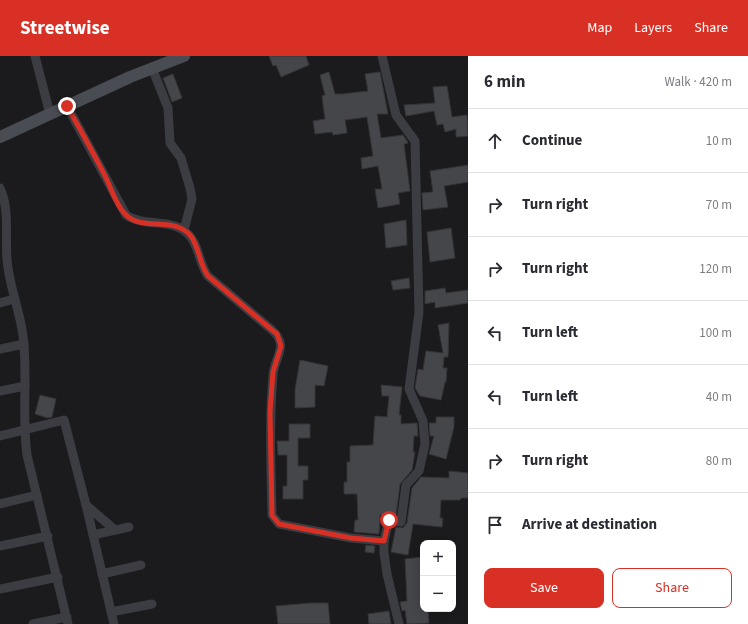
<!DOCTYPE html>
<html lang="en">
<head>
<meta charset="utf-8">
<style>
  body { margin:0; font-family:"Source Sans 3",sans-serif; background:#f2f2f3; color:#2b2b33 }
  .controls { position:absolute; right:12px; bottom:12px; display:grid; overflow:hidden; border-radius:8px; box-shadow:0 2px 10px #0003 }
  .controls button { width:36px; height:36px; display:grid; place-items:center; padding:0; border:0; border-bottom:1px solid #e1e1e2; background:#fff; color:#2b2b33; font:20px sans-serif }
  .stop { position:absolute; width:12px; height:12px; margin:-9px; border:3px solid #d93025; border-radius:50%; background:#fff }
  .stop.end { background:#d93025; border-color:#fff; box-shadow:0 1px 4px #0008 }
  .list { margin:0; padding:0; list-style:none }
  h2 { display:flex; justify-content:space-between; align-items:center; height:52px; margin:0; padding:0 16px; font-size:17px }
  h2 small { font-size:13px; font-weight:400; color:#7c7c81 }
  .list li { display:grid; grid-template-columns:26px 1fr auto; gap:12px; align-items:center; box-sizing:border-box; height:64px; padding:0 16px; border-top:1px solid #e1e1e2 }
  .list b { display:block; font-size:15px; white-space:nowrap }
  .list em { font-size:13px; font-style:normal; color:#7c7c81 }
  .actions { display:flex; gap:8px; padding:12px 16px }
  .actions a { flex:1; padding:9px 0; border:1px solid #d93025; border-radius:8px; text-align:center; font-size:14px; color:#d93025 }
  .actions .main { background:#d93025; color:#fff }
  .icon { flex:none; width:22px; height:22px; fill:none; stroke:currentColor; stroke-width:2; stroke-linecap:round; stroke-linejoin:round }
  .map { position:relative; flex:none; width:468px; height:568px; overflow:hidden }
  header { display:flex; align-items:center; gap:24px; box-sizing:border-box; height:56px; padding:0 20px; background:#d93025; color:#fff }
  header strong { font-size:19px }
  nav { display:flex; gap:22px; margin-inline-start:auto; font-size:14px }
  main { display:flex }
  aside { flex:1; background:#fff }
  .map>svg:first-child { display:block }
  .building { fill:#45464a; stroke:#353539 }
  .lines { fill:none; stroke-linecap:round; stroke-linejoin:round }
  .street { stroke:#3b3d43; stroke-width:9 }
  .secondary { stroke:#494d53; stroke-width:12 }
  .route { stroke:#d93025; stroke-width:5 }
</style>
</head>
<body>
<header>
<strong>Streetwise</strong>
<nav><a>Map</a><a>Layers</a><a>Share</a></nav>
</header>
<main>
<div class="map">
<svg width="468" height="568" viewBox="0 0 468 568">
  <rect width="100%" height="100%" fill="#1b1b1d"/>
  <g class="building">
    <path d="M269 0H306L309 9 281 21 276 9 273 10Z"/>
    <path d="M329 16 335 38H342L368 35 365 18 380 16 388 58H377L381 82 403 79 407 85 408 87 404 88 410 135 398 137 400 148 378 152 375 133H382L378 110 362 113 361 102 373 100 367 61 345 64 347 77 333 79 332 76 315 78 313 65 325 63 322 40 325 39 320 19Z"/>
    <path d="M173 18 182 42 172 46 163 22Z"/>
    <path d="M447 30 452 61 467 59 468 80 456 81V73L445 76 443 68 437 69 434 55 406 60 404 49 435 47 433 31Z"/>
    <path d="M468 109V126L444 130 448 151 423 154 422 137 433 136 430 115Z"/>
    <path d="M406 164 407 189 386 192 384 168Z"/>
    <path d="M451 172 455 202 430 206 427 176Z"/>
    <path d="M409 222 410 232 393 234 391 225Z"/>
    <path d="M445 232 446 237 468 234V247L435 252V246L425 248V235Z"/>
    <path d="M449 267 448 301H444L443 312H447L446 326H445L441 344 420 340 415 332 418 313 423 314 426 295 443 297 438 269Z"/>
    <path d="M300 304 328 310 324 330 315 329V351L295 352V334Z"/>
    <path d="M381 329 402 331 399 359H401V368L417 367 418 380H414L413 396H415L412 414 400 428 396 459H380L379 478 354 476 355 464H358L357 438H344V426H347V406H350V390L373 389 375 360 387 361 389 340H382Z"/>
    <path d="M40 339 56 343 52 361 48 362 35 358Z"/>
    <path d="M436 361H454V371L446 403 429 398 434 380H430L429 367H436Z"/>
    <path d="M289 368H310V382H298V410H308V424H303V443H283V430H287V399H278L277 385H289Z"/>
    <path d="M449 415 468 417V442H461L460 444H441L440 462H443L442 471 413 468 408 499 391 496 396 471 403 472 407 467 412 432 421 421 449 422Z"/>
    <path d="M366 489 375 490 374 497 365 496Z"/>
    <path d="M423 501V554H428L429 567 407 568 405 554 402 555 400 546 407 545 405 503Z"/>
    <path d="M312 547H328L330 568H278L276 550Z"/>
    <path d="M389 555 391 568H369L368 558Z"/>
  </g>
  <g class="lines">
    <g class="street">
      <path d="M35 0 50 58"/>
      <path d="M382 0 396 59 415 85 419 256 409 333 423 365 425 388 419 415 406 429 401 466 389 464 384 485V497L387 518 399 568"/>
      <path d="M152 12 168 52 170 87 181 102 190 132 192 143 184 174"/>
      <path d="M67 50 126 159C145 172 173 161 189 179 199 189 199 208 208 220L272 274C290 290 274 301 273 319 269 366 271 412 272 459L279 468 351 482 384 485"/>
      <path d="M0 132C10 154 5 179 7 203 9 233 23 261 24 290 27 326 22 363 27 399L68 568"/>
      <path d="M0 247 14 243"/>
      <path d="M0 293 24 288"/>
      <path d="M0 335 25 330"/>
      <path d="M0 380 64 364 86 449 114 568"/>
      <path d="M0 448 37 439"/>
      <path d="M86 449 115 474"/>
      <path d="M93 479 129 471"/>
      <path d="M0 490 48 480"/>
      <path d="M102 518 141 509"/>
      <path d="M0 533 58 521"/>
      <path d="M111 556 152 548"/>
      <path d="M33 568 67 561"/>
    </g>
    <path class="secondary" d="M0 81 130 21 184 0"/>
  </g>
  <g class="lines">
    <path class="route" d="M67 50C80 73 93 96 105 120 111 131 115 148 125 158 142 176 173 160 190 179 199 189 199 208 208 220L272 274 277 278 281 290 273 316 270 356 272 459 279 468 351 482 384 485 389 464"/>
  </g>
</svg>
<div class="controls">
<button>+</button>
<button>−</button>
</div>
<div class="stop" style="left:389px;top:464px"></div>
<div class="stop end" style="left:67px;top:50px"></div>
</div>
<aside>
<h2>6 min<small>Walk · 420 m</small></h2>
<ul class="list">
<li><svg class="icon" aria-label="ahead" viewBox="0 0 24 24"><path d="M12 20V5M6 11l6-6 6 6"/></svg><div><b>Continue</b></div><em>10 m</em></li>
<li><svg class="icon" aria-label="right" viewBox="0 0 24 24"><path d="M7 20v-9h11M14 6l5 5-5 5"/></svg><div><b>Turn right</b></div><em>70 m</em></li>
<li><svg class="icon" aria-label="right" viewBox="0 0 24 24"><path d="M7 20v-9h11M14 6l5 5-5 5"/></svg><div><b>Turn right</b></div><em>120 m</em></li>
<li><svg class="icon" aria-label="left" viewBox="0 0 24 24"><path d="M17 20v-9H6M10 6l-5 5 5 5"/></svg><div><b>Turn left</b></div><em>100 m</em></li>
<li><svg class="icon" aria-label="left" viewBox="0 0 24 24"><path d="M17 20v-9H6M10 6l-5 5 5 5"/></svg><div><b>Turn left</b></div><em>40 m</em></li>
<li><svg class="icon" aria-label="right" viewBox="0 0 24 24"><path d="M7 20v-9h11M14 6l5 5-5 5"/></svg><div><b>Turn right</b></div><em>80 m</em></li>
<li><svg class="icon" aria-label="arrive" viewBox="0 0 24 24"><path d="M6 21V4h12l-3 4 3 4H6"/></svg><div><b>Arrive at destination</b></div></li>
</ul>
<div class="actions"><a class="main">Save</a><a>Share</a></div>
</aside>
</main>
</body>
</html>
